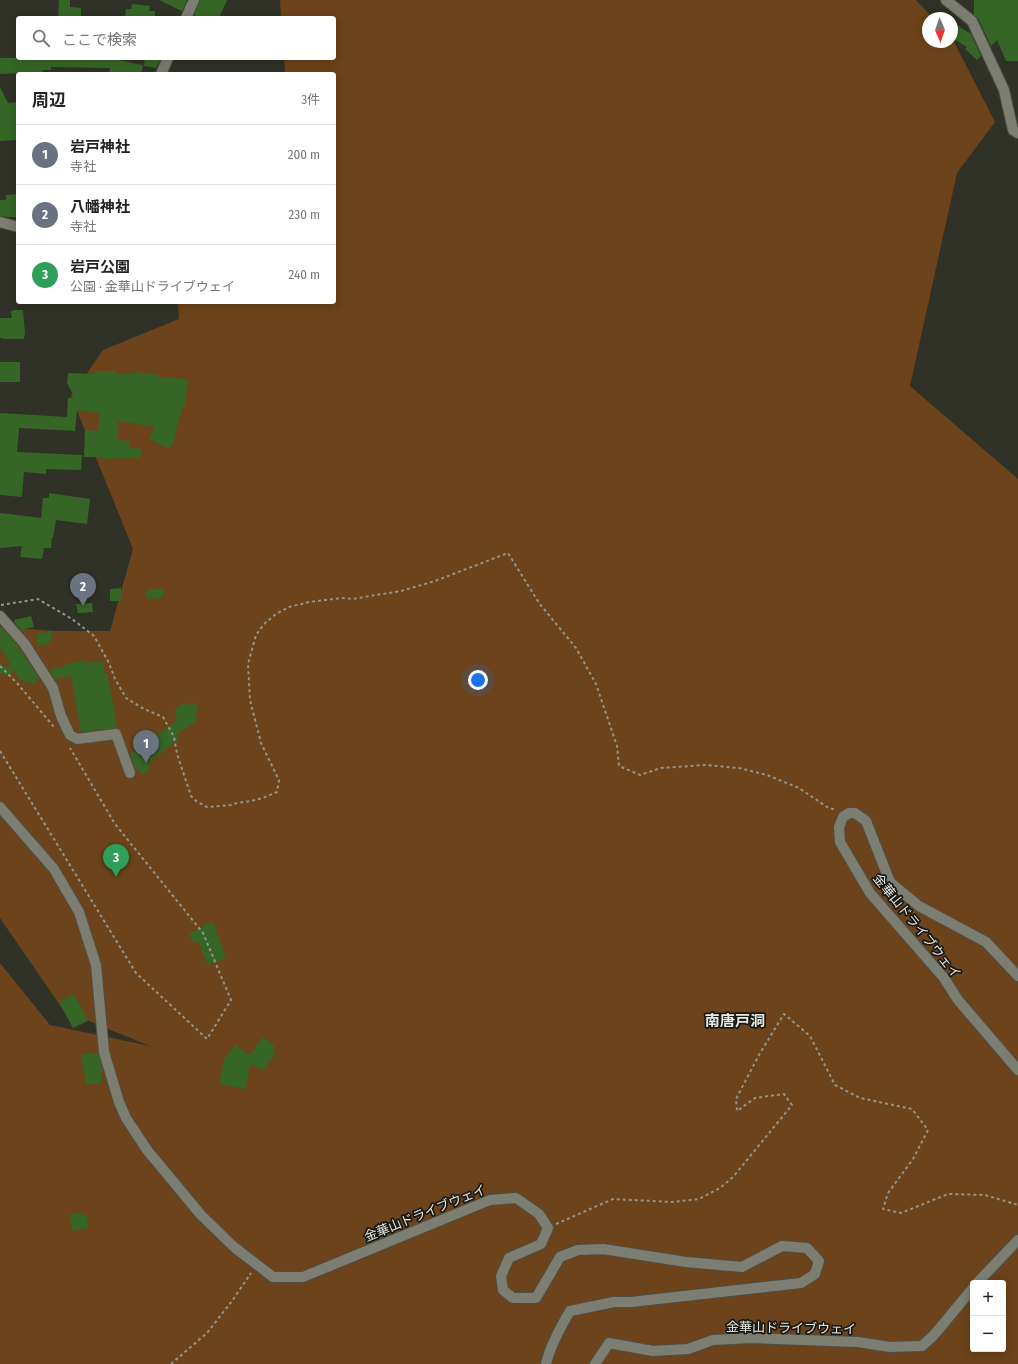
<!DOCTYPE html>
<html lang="ja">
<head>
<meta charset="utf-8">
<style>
  body { margin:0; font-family:"Fira Sans Condensed","Noto Sans JP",sans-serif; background:#f2f2f2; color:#222 }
  .controls { position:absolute; right:12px; bottom:12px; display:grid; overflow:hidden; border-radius:4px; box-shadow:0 2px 10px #0003 }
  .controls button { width:36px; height:36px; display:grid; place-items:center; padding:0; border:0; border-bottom:1px solid #e0e0e0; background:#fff; color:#222; font:20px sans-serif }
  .compass { position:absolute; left:922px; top:12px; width:36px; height:36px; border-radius:50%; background:#fff; box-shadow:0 2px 10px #0003; rotate:178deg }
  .you { position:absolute; left:478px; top:680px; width:14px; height:14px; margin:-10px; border:3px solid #fff; border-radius:50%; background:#1a73e8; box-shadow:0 0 0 6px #1a73e833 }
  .badge { display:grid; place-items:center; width:26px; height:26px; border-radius:50%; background:#0f766e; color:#fff; font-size:13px; font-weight:700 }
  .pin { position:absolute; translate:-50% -33px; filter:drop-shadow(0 1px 2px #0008) }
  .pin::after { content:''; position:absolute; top:21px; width:14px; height:12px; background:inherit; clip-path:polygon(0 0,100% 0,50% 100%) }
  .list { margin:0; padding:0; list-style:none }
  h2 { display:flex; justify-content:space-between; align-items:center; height:52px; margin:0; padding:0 16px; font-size:17px }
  h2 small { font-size:13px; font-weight:400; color:#767676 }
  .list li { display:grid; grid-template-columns:26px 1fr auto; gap:12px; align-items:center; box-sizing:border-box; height:60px; padding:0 16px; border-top:1px solid #e0e0e0 }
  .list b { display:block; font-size:15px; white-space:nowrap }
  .list p { margin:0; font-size:13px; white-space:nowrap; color:#767676 }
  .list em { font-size:13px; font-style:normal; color:#767676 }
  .icon { flex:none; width:22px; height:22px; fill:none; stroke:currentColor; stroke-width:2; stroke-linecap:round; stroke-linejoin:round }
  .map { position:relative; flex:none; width:1018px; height:1364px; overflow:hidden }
  .search { position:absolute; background:#fff; box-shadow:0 2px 10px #0003; left:16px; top:16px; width:320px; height:44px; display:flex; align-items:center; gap:10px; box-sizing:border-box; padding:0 14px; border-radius:4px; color:#767676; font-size:15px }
  .panel { position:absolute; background:#fff; box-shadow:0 2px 10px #0003; left:16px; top:72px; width:320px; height:232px; border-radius:4px }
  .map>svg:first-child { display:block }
  .green { fill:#6c431a; fill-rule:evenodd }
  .building { fill:#356626 }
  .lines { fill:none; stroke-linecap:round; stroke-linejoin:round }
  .street-casing { stroke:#4e4f47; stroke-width:12 }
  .path { stroke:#93948c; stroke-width:2; stroke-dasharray:3 3; stroke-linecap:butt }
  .street { stroke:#7c7e72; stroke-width:10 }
  .labels { text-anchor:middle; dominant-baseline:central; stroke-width:3.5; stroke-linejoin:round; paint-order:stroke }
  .street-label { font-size:13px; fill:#e7e8e2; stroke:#181914 }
  .quarter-label { font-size:15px; font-weight:bold; fill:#e7e8e2; stroke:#181914 }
</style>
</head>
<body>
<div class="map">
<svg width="1018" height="1364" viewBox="0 0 1018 1364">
  <rect width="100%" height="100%" fill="#303227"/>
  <path class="green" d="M280 0H916L933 18H928V42H952V38L995 122 957 173 910 386 1018 479V1364H0V963L50 1025 150 1046 64 1011 0 918V627L56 631H110L133 549 71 396 103 350 179 319 178 302H334V74H285L284 58H334V18H281ZM973 1283H1003V1349H973Z"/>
  <g class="building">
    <path d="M59 0H70V7L81 8V18H58Z"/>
    <path d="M159 0H187L182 11Z"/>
    <path d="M200 0H227L219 18H199L194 15Z"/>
    <path d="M974 0H1018V61H1006L997 40 991 46 978 18 974 15Z"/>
    <path d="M132 4 150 6 149 11H155V18H125L126 9H131Z"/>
    <path d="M952 22 971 34 981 56 977 60 965 49 967 47 952 38Z"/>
    <path d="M0 58H110L143 65 141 74H109L110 68 51 67V70H43V72L0 74Z"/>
    <path d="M145 58H161L156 68 144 66Z"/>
    <path d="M0 87 8 103 18 102 17 140 0 141Z"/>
    <path d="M18 194V217H8L0 216V200H6V195Z"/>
    <path d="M13 310H23L25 333 24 339H3V338H0V318H12L11 311H13Z"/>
    <rect x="0" y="362" width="20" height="20"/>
    <path d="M95 371H116V374H133V372L158 374V377L188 379 185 406H183L175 433 177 434 170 449 149 439 155 427 118 421V440L130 441V447L142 449 140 458 103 459V457H84L85 430 98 431 100 413 77 410 75 431 19 428 17 452 82 455 81 470 46 469V474L24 472 22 497 0 495V413L67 417 68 398H75L67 383 68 373 95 374Z"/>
    <path d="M49 493 90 499 87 524 56 520 53 538 52 537 51 548H44L42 559 20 557 22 546 0 548V513L41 518 43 498H49Z"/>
    <path d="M121 588 122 601H110V589Z"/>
    <path d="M146 589H163V598L147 599Z"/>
    <path d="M92 603 93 612 78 613 76 604Z"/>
    <path d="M31 616 34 627 21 630 15 623 14 620Z"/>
    <path d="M0 626 16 644 38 676 35 684 20 680 13 669 10 677 0 673V664L13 668 0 648Z"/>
    <path d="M53 631 49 644 38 646 36 634Z"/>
    <path d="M85 660 86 663 100 661 101 663H103L105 675 107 674 113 703 116 720V728L81 732 71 676 55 679 52 675 51 669 66 666 65 664Z"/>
    <path d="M185 702 188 706 194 702 199 710 194 714 198 719 176 735 179 739 147 764 151 768 143 774 138 769 136 771 131 753 139 747 137 745 144 739 145 741 156 732 158 735 176 721 174 718 177 715 174 710Z"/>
    <path d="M213 922 226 958 208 965 198 941 193 943 189 933 202 928V926Z"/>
    <path d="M74 994 88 1021 73 1028 60 1004H62L60 1001Z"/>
    <path d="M263 1037 275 1046 272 1050 276 1053 262 1071 251 1063 245 1089 219 1084 224 1059 235 1045 250 1055Z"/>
    <path d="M92 1052V1054L98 1053 103 1071H101L102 1083 86 1085 81 1054Z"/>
    <path d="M81 1212 82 1215H87L88 1228 72 1231 70 1214Z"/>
  </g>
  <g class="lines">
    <g class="street-casing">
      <g id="street">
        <path d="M946 0 972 21 1004 90 1013 130 1018 133"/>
        <path d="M186 18 194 0"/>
        <path d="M161 74 168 58"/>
        <path d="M0 222 18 227"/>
        <path d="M0 616 24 643 53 688 61 716 70 735 77 739 116 734 130 773"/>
        <path d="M0 807 54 869 79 912 96 965 104 1052 119 1102 126 1118 147 1150 201 1215 234 1247 273 1277H303L490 1200 516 1198 539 1214 548 1228 541 1244 509 1258 501 1276 503 1290 513 1298H536L560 1257 578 1250 603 1249 686 1262 742 1267 782 1246 807 1248 819 1261 815 1274 801 1283 631 1302H614L570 1311C560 1328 550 1346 546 1364"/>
        <path d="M1018 976 986 942 919 906 890 882 866 821 855 813H849L843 817 839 827 840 842 870 893 944 978 958 1000 1018 1070"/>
        <path d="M977 1283 1018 1240"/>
        <path d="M595 1364 609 1343 653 1351 688 1349 713 1340 751 1338 858 1342 890 1347 922 1346 934 1335 973 1288"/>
      </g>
    </g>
    <g class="path">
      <path d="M1 605 38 599 72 619 94 636 109 663 115 679 126 698 144 709 163 717 174 737 177 754 191 796 196 801 207 807 231 805 237 803 251 801 263 798 277 792 279 780 261 743 250 700 248 664 256 635 264 624 276 614 289 607 309 602 342 598 352 599 401 591 435 581 508 553 539 603 576 648 596 684 617 746 619 766 640 775 661 768 705 765 739 768 767 775 799 788 827 807 836 810"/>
      <path d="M0 666 17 683 54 727"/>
      <path d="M0 751 136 973 207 1039 231 1000 203 933 115 824 70 748"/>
      <path d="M556 1224 613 1199 672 1202 699 1199 720 1188 733 1177 792 1105 784 1094 755 1098 737 1111 736 1099 760 1053 784 1014 810 1036 835 1085 860 1098 912 1109 928 1130 913 1159 888 1193 883 1209 901 1213 948 1194 985 1195 1018 1205"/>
      <path d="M171 1364 207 1333 232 1301 251 1273"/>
    </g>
    <use href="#street" class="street"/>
  </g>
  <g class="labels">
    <g class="street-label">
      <text transform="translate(917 926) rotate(51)">金華山ドライブウェイ</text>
      <text transform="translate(425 1213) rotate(-22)">金華山ドライブウェイ</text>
      <text transform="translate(791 1328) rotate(1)">金華山ドライブウェイ</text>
    </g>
    <g class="quarter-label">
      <text x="735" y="1021">南唐戸洞</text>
    </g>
  </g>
</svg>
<div class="controls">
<button>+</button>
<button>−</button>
</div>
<svg class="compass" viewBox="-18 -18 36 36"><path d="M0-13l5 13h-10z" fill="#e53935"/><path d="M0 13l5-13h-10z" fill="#767676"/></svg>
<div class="you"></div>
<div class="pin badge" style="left:146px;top:763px;background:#6b7280">1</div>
<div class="pin badge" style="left:83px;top:606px;background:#6b7280">2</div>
<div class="pin badge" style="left:116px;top:877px;background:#2e9e5b">3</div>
<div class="search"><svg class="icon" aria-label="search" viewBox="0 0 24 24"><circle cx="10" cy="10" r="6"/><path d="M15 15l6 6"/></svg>ここで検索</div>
<section class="panel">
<h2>周辺<small>3件</small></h2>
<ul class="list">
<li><span class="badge" style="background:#6b7280">1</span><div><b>岩戸神社</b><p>寺社</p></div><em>200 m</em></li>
<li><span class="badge" style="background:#6b7280">2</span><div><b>八幡神社</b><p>寺社</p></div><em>230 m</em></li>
<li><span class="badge" style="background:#2e9e5b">3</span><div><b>岩戸公園</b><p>公園 · 金華山ドライブウェイ</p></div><em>240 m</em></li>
</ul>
</section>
</div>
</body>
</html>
